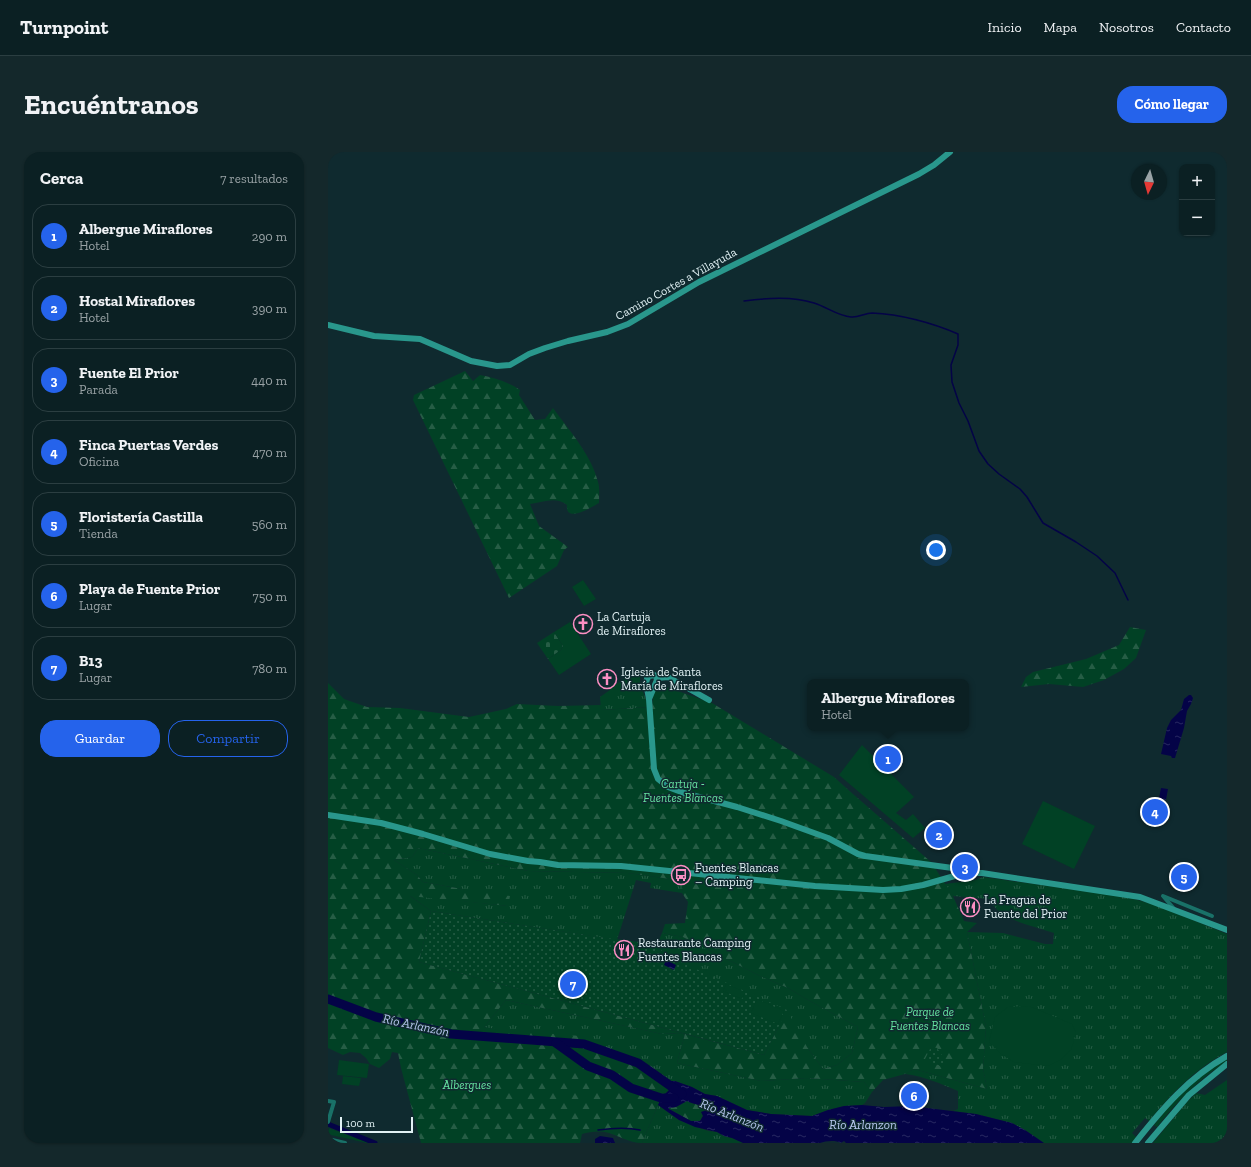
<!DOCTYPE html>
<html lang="es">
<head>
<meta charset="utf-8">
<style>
  body { margin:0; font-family:"Zilla Slab",serif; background:#14282b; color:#f1f3f6 }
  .controls { position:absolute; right:12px; top:12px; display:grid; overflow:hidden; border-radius:8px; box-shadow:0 1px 3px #0004 }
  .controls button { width:36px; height:36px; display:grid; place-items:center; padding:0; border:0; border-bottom:1px solid #2b3e41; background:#0b2023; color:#f1f3f6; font:20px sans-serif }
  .compass { position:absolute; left:803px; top:12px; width:36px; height:36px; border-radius:50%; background:#0b2023; box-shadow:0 1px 3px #0004; rotate:185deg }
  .scale { position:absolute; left:12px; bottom:10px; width:73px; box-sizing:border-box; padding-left:4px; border:2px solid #e1f1f4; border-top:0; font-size:11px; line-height:14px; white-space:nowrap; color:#e1f1f4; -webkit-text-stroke:3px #0f2a2f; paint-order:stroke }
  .you { position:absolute; left:608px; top:398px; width:14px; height:14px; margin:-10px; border:3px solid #fff; border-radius:50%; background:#1a73e8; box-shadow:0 0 0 6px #1a73e833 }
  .badge { display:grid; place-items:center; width:26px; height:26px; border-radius:50%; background:#2563eb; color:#fff; font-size:13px; font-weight:700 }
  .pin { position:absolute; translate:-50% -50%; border:2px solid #fff; box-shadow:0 1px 4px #0006 }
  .popup { position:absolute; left:479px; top:527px; width:162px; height:52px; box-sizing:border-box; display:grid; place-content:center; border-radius:8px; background:#0b2023; filter:drop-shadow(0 1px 3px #0005); font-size:13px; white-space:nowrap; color:#9aa3a6 }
  .popup b { font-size:15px; color:#f1f3f6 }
  .popup::after { content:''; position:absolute; left:50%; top:100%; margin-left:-8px; border:8px solid transparent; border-top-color:#0b2023 }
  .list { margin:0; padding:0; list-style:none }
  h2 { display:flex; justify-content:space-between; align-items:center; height:52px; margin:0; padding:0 16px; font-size:17px }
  h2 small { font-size:13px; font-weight:400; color:#9aa3a6 }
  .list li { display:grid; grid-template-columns:26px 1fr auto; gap:12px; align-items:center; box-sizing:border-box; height:64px; margin:0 8px 8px; padding:0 8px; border:1px solid #2b3e41; border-radius:16px }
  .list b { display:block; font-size:15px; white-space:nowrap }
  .list p { margin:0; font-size:13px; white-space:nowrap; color:#9aa3a6 }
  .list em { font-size:13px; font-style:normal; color:#9aa3a6 }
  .actions { display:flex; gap:8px; padding:12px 16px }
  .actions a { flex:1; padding:9px 0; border:1px solid #2563eb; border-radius:16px; text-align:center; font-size:14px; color:#2563eb }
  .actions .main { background:#2563eb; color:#fff }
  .map { position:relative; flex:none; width:899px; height:991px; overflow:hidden; border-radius:16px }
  header { display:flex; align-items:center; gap:24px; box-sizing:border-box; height:56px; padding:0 20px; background:#0b2023; border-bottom:1px solid #2b3e41 }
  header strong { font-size:19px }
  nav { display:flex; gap:22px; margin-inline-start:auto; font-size:14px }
  .intro { display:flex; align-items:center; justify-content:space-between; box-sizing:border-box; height:96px; padding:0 24px }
  h1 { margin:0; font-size:28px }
  .button { padding:10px 18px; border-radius:16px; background:#2563eb; color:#fff; font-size:14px; font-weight:700 }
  main { display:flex; gap:24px; padding:0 24px }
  aside { flex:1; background:#0b2023; border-radius:16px; box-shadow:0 1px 3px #0004 }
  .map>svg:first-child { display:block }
  .grass { fill:url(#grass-tufts) }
  .forest { fill:url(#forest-firs) }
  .cemetery { fill:url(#cemetery-stones) }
  .park { fill:url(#park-dots) }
  .garden { fill:#014125 }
  .water { fill:url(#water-ripples); fill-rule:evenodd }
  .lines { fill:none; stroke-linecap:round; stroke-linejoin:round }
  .stream { stroke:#040347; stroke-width:1.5 }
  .canal { stroke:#040347; stroke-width:5 }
  .river { stroke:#040347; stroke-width:9 }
  .street { stroke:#197168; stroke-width:4 }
  .secondary { stroke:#29978c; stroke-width:6 }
  .labels { text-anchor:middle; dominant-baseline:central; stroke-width:3; stroke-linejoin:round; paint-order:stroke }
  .street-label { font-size:12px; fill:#e1f1f4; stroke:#0f2a2f }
  .poi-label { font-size:12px; fill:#e1f1f4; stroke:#0f2a2f; text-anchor:start }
  .park-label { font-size:12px; font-style:italic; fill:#65e3a0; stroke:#0f2a2f }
  .water-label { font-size:13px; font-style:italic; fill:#b6c6ee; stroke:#0f2a2f }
</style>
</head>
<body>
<header>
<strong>Turnpoint</strong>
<nav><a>Inicio</a><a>Mapa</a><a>Nosotros</a><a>Contacto</a></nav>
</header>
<div class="intro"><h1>Encuéntranos</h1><a class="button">Cómo llegar</a></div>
<main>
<aside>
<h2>Cerca<small>7 resultados</small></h2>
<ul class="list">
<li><span class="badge">1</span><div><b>Albergue Miraflores</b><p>Hotel</p></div><em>290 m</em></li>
<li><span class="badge">2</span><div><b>Hostal Miraflores</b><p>Hotel</p></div><em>390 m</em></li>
<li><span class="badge">3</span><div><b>Fuente El Prior</b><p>Parada</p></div><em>440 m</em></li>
<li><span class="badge">4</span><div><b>Finca Puertas Verdes</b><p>Oficina</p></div><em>470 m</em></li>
<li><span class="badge">5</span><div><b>Floristería Castilla</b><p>Tienda</p></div><em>560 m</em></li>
<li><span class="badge">6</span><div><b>Playa de Fuente Prior</b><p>Lugar</p></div><em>750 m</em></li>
<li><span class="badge">7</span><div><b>B13</b><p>Lugar</p></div><em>780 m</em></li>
</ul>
<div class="actions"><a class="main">Guardar</a><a>Compartir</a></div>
</aside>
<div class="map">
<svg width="899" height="991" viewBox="0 0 899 991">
  <defs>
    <pattern id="grass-tufts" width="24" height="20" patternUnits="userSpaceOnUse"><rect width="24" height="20" fill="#014125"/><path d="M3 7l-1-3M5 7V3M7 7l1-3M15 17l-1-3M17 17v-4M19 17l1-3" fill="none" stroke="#265d45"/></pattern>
    <pattern id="forest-firs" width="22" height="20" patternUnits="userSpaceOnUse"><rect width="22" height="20" fill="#014125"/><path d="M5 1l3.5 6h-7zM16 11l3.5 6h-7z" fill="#265d45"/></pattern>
    <pattern id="cemetery-stones" width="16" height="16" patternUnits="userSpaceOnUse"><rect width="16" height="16" fill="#014125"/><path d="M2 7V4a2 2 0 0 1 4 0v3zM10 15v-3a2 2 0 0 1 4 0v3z" fill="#265d45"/></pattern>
    <pattern id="park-dots" width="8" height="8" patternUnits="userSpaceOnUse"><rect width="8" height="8" fill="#014125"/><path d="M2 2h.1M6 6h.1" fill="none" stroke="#265d45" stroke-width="1.8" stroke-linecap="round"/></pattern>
    <pattern id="water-ripples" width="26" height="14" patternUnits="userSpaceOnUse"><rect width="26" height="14" fill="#040347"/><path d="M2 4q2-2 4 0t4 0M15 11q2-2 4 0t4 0" fill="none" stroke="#282862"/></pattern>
  </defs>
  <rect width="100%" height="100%" fill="#0f2a2f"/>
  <g class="grass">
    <path d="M308 519 312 524V532L321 555 273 558 272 545 282 538 281 537Z"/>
    <path d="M90 696 200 719 300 721 356 729 354 741 322 736 323 731 308 728 289 788 103 759 81 743 180 754 134 737 95 730 89 723 66 708 84 705Z"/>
    <path d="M655 725 798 745 828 753 899 782V900C868 916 843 942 821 969L817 966 804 981 809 986 804 991H716L697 978 684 971 648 962 625 959 630 957V939C613 932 596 924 577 922L586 917 659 937 655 916 658 875 639 780 675 781 717 792H725L726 781C707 774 669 768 662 747L625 744 617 732 648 728Z"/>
    <path d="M334 781 355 785 432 824 460 836 480 848 530 875 524 901 509 913 495 917 479 895 337 803 329 792Z"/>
    <path d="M178 848 334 882 354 881 357 882 349 911 433 929 479 926 536 930 544 940 537 951 534 953 516 954 500 958 484 964 443 962 419 958 389 944 377 942 364 935 347 929H343L318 910 156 875Z"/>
    <path d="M899 907V909C871 927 849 949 829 975L826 973C847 946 870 924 899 907Z"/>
    <path d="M899 928V991H825L858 951 868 941 877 943Z"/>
    <path d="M330 953 351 968 380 979 389 980 396 984 404 986 415 991H314Z"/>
  </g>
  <g class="forest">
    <path d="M137 219 145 229 152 223C165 225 180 230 192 238L191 243 207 268 217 267 225 256C241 278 264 304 270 330 272 336 271 344 271 351 264 355 237 372 239 353 228 344 215 350 202 352L211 374 240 395 236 398 229 414 181 446 85 248 86 243Z"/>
    <path d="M802 475 818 478 808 506 796 517 776 528 755 535 721 532 693 535 698 525 705 520 758 507 791 493Z"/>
    <path d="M0 531 16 547 39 555 72 556 141 565 178 557 189 552 230 554 273 553V558L324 555 325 544 330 532 378 549 379 548 506 625 525 642 603 710 624 742 636 769 649 771 639 780 658 875 655 916 659 937 586 917 577 922 555 928 544 940 536 930 479 926 433 929 349 911 357 882 436 903 459 858 479 895 495 917 509 913 524 901 530 875 480 848 460 836 432 824 355 785 334 781 337 772 357 771 360 750 354 741 356 729 300 721 200 719 90 696 84 705 66 708 89 723 95 730 134 737 182 744 180 754 82 744 103 759 91 810 354 881 334 882 178 848 156 875 173 878 253 884 318 910 343 929 344 935 333 946 330 953 314 991C301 991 290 983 277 980 269 979 261 980 254 982L252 991H93L73 916 70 901 64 900 62 907 51 916 42 912 38 906 32 901 22 900 15 903 0 896Z"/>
    <path d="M359 949C366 953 374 952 380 957L373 960 375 963 372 969H363L341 957V956L348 955Z"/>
  </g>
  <path class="cemetery" d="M226 480 235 494 233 498 220 507 209 491Z"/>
  <g class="park">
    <path d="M103 759 278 786 329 792 337 803 459 858 436 903 91 810Z"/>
    <path d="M603 895 609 896 618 909 612 914 597 907Z"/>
  </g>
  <g class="garden">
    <path d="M255 428 268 447 256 454 244 435Z"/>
    <path d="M242 470 263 502 231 523 220 507 233 498 235 494 226 480Z"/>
    <path d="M534 593 586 645 568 661 578 668 585 662 597 676 585 686 511 623Z"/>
    <path d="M715 649 767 674 746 717 694 692Z"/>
    <path d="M398 832 417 840 414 847 395 839Z"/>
    <path d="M429 847 456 859 450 872 423 861Z"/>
    <path d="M701 854 744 872 748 881 743 898 732 908 720 914 686 910 673 902 661 890 667 865 680 855Z"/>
    <path d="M11 908 41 912 39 926 9 923Z"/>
    <path d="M15 924 33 926 31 934 14 932Z"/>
    <path d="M1 976 39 990V991L3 983 0 980Z"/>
  </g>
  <g class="water">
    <path d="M861 543H863L865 546 863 552 859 559 856 576 847 606H844L843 604 833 602 839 576 843 568 853 558 856 547Z"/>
    <path d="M833 636 840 637 838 648 831 646Z"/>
    <path d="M338 808 348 813 346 818 336 813Z"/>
    <path d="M343 929H347L364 935 377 942 389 944 419 958 443 962 484 964 500 958 516 954 534 953 556 955 583 954 648 962 684 971 697 978 716 991H518L516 989 513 991C507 988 498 989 492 991H415L404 986 396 984 389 980 367 975 351 968 330 953 333 946 344 935ZM359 949C366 953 374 952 380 957L379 958 373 960 375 964 372 969H363L341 957V956L348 955Z"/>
    <path d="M272 984 285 986 287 991H267V987Z"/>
  </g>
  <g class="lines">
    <g class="stream">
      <path d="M416 149C439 146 464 144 486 151 499 155 510 164 523 165 530 166 537 161 544 161 572 162 605 171 630 182V193L623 213 624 230 631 251 640 269 651 299 660 312 671 322 692 337 699 345 715 371 748 390 769 404 787 421 800 448"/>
      <path d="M270 978C285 976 298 975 312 978"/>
    </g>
    <path class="canal" d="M0 972 47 991"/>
    <g class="river">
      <path d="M0 847 48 865 123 882 256 892 310 911 354 942"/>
      <path d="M228 891 260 914 284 923 303 936 333 946H346"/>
    </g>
    <g class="street">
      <path d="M835 744 884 764"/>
      <path d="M836 745 847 758"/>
      <path d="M0 949 6 950 0 970"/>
      <path d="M0 987 17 991"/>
    </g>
    <g class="secondary">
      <path d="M0 173 46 184 92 187 143 209 169 214 182 213 201 202 217 196 240 189 279 180 300 172 371 130 591 22 606 13 622 0"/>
      <path d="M329 526 340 525 381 548"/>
      <path d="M321 547 329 528 328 524 326 523 321 524 319 527 318 531 321 547 326 617 330 627 340 635 356 641 409 655 453 669 500 686 530 702 537 704 639 718"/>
      <path d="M0 663 53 671 95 682 162 702 200 709 212 710 230 713 293 714 487 734 555 738 573 737 595 733 637 721H654L812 745 899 778"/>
      <path d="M807 991C834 957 861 925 899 904"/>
      <path d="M820 991 861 943 899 912"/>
    </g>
  </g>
  <defs>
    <g id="church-ring" transform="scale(1)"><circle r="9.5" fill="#0f2a2f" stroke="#fc8fc3" stroke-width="1.5"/><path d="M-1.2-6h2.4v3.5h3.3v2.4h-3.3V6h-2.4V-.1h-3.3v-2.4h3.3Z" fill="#fc8fc3"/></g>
    <g id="bus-ring" transform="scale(1)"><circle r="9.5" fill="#0f2a2f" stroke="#fc8fc3" stroke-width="1.5"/><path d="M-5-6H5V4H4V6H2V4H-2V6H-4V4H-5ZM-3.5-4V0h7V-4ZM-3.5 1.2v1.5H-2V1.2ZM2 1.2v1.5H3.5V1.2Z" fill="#fc8fc3"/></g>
    <g id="restaurant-ring" transform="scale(1)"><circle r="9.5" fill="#0f2a2f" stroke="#fc8fc3" stroke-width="1.5"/><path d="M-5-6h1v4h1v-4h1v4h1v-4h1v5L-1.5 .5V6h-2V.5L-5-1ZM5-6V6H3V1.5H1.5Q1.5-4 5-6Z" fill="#fc8fc3"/></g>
  </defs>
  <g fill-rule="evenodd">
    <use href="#church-ring" x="255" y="472"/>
    <use href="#church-ring" x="279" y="527"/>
    <use href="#bus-ring" x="353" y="723"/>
    <use href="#restaurant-ring" x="642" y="755"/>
    <use href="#restaurant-ring" x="296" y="798"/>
  </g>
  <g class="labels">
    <g class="street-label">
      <text transform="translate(348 132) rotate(-29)">Camino Cortes a Villayuda</text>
    </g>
    <g class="poi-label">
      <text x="269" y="465">La Cartuja<tspan x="269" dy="14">de Miraflores</tspan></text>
      <text x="293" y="520">Iglesia de Santa<tspan x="293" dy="14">María de Miraflores</tspan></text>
      <text x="367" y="716">Fuentes Blancas<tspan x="367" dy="14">– Camping</tspan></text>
      <text x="656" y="748">La Fragua de<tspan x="656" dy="14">Fuente del Prior</tspan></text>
      <text x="310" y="791">Restaurante Camping<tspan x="310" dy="14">Fuentes Blancas</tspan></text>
    </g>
    <g class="park-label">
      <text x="355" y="632">Cartuja -<tspan x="355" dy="14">Fuentes Blancas</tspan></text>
      <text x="602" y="860">Parque de<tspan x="602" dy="14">Fuentes Blancas</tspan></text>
      <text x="139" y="933">Albergues</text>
    </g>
    <g class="water-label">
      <text transform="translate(88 873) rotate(12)">Río Arlanzón</text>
      <text transform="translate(404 963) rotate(22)">Río Arlanzón</text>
      <text x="535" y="972">Río Arlanzon</text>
    </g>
  </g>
</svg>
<div class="controls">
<button>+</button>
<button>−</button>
</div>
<svg class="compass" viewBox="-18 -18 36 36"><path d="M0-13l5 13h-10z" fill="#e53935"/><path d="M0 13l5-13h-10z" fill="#9aa3a6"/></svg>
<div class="scale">100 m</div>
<div class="you"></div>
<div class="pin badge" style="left:560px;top:607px">1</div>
<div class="popup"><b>Albergue Miraflores</b>Hotel</div>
<div class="pin badge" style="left:611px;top:683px">2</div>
<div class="pin badge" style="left:637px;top:715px">3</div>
<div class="pin badge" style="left:827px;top:660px">4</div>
<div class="pin badge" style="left:856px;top:725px">5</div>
<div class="pin badge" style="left:586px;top:944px">6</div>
<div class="pin badge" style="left:245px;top:832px">7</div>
</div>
</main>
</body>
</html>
